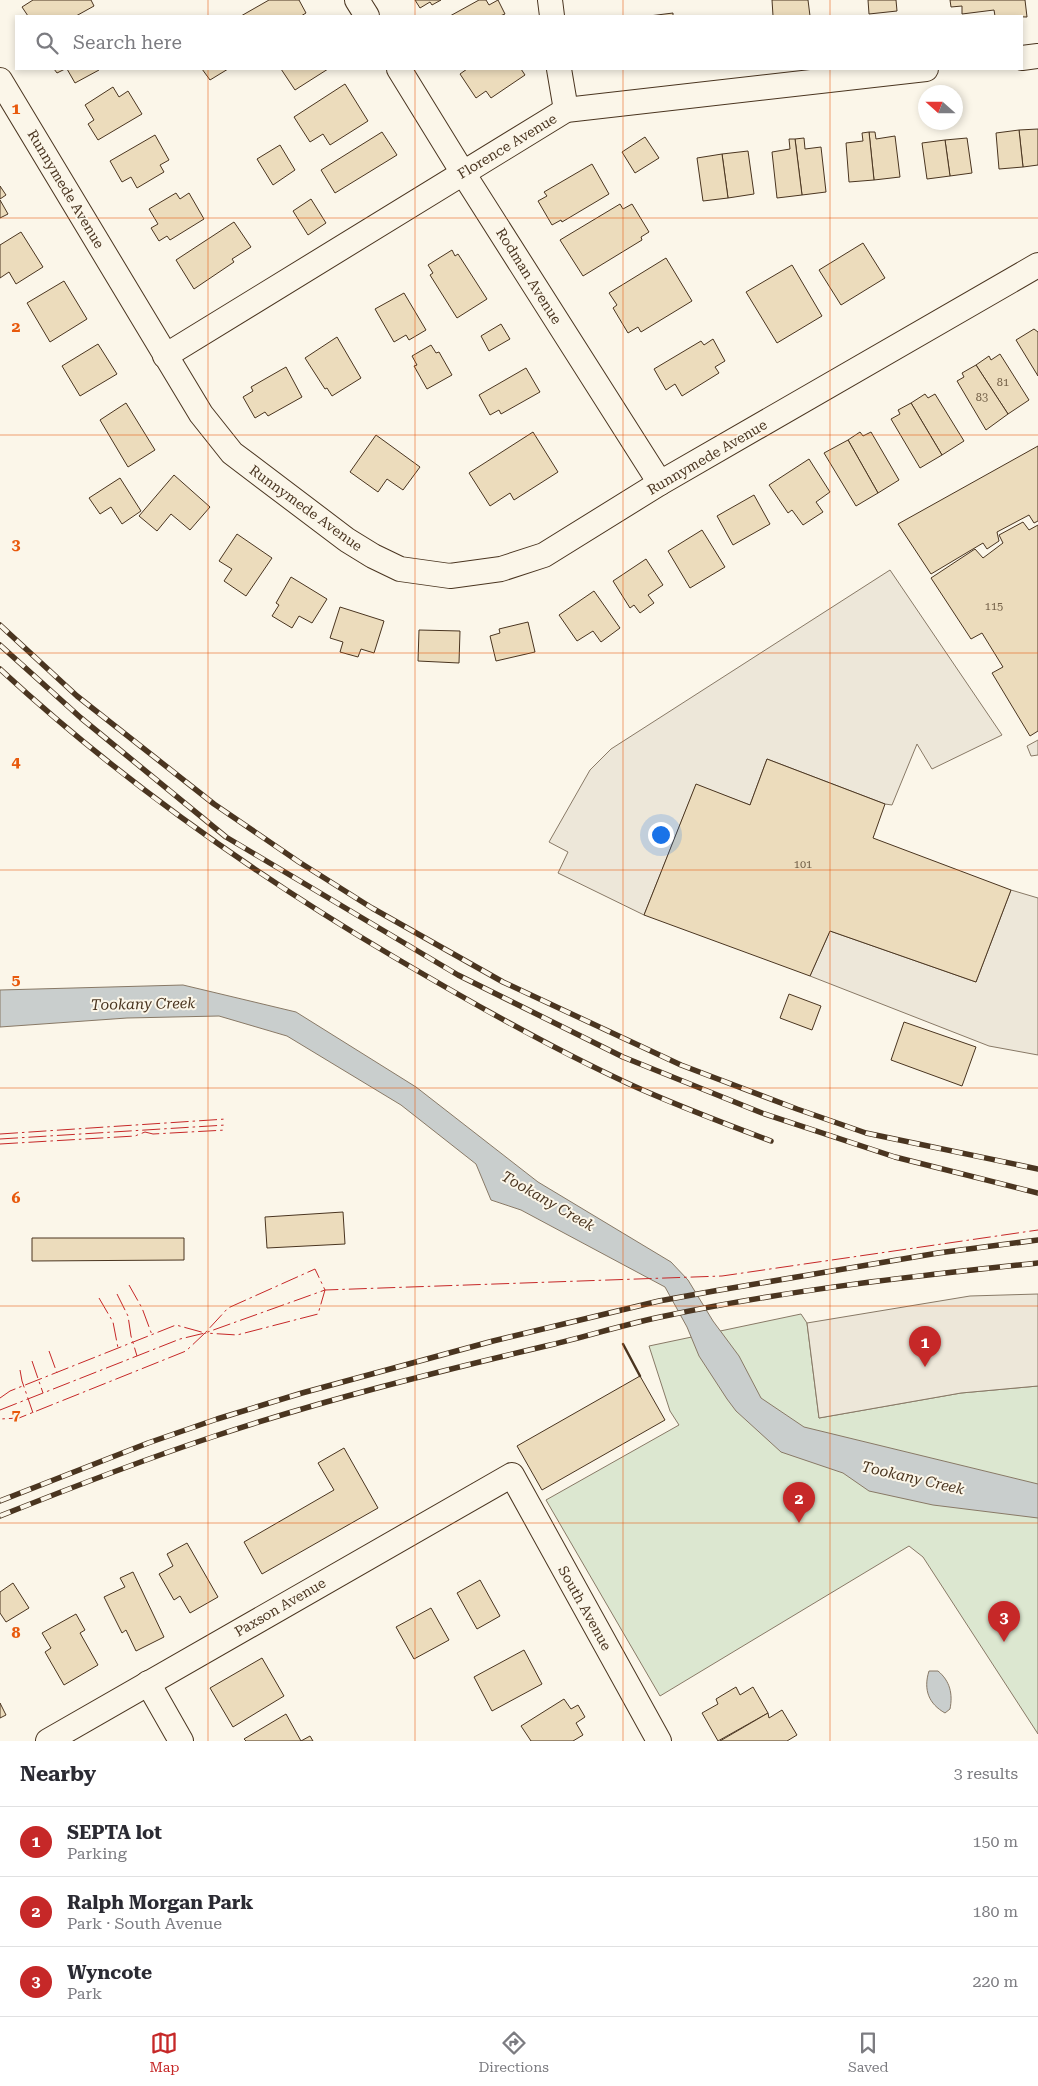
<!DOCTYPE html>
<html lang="en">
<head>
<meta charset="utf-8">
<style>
  body { margin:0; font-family:"Roboto Serif",serif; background:#f7f7f7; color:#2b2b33 }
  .compass { position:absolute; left:918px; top:85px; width:45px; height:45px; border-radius:50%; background:#fff; box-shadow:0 2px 8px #0003; rotate:291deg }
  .you { position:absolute; left:660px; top:834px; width:18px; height:18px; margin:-12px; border:4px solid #fff; border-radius:50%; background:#1a73e8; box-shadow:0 0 0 8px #1a73e833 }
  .badge { display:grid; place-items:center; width:32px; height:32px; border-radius:50%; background:#c62828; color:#fff; font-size:16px; font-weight:700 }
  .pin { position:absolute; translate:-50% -41px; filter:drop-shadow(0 1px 2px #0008) }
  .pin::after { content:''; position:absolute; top:26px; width:18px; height:15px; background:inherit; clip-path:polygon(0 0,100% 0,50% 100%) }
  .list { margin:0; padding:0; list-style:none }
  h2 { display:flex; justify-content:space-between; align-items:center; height:65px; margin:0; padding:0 20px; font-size:21px }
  h2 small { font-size:16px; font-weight:400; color:#7c7c81 }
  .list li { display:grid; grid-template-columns:32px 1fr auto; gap:15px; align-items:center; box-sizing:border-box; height:70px; padding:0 20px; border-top:1px solid #e1e1e2 }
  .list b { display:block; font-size:19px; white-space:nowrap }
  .list p { margin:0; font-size:16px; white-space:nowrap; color:#7c7c81 }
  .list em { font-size:16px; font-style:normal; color:#7c7c81 }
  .icon { flex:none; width:28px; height:28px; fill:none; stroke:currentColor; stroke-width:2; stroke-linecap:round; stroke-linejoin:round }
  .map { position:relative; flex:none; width:1038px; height:1741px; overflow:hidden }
  .search { position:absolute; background:#fff; box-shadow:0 2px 8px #0003; left:15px; right:15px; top:15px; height:55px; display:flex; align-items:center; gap:12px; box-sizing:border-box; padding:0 18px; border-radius:0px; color:#7c7c81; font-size:19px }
  .sheet { height:275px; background:#fff }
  nav { display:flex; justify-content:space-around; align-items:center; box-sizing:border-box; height:70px; border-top:1px solid #e1e1e2; background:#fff; font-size:14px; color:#7c7c81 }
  nav a { display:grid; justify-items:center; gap:2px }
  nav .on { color:#c62828 }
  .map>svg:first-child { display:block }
  .green { fill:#dce7d0; stroke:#887966 }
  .parking { fill:#ede7d9; stroke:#887966 }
  .water { fill:#c9cecd; stroke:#887966 }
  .building { fill:#ecdcbc; stroke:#4a3520 }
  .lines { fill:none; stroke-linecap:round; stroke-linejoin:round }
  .minor-casing { stroke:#4a3520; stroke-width:26 }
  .minor { stroke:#fbf6e9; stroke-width:24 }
  .rail-casing { stroke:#4a3520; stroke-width:5.5 }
  .rail { stroke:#fbf6e9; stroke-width:4; stroke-dasharray:11; stroke-linecap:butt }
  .wall { stroke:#4a3520; stroke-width:2.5 }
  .power { stroke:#c62828; stroke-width:1; stroke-dasharray:18 4 2.5 4; stroke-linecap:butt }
  .grid { fill:none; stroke:#e8590c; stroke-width:1; stroke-opacity:0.55 }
  .labels { text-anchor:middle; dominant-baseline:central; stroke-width:4; stroke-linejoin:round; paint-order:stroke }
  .number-label { font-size:11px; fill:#725f47 }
  .street-label { font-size:14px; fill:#4a3520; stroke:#fbf6e9 }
  .water-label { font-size:15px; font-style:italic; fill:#4a3520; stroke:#fbf6e9 }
  .grid-label { font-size:16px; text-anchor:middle; font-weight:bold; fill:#e8590c; stroke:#fbf6e9; stroke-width:4; stroke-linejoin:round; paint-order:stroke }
</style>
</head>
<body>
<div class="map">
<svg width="1038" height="1741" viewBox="0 0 1038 1741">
  <rect width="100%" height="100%" fill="#fbf6e9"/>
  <path class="green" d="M801 1314 807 1323 819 1418 961 1393 1038 1386V1734L923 1557 909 1546 660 1696 546 1500 679 1425 670 1411 649 1346Z"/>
  <g class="parking">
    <path d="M890 570 1002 735 932 769 917 744 892 805 885 804 767 759 750 805 696 785 644 915 558 873 568 852 549 842 590 770 611 749Z"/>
    <path d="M1038 740V755L1031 756 1027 746Z"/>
    <path d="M1011 890 1038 898V1055L989 1046 810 976 830 931 976 982Z"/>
    <path d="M1038 1294V1386L961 1393 819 1418 807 1323 970 1296Z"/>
  </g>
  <g class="water">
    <path d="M183 985 296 1012 416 1087 538 1182 671 1262 688 1280 713 1321 739 1356 761 1398 804 1427 1038 1484V1518L933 1505 869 1491 843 1473 781 1452 736 1411 727 1399 699 1356 687 1327 665 1287 521 1210 491 1200 476 1164 401 1105 287 1036 219 1016 127 1018 0 1027V990Z"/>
    <path d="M929 1671H938C950 1681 953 1694 950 1709L945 1713C929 1704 923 1690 929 1671Z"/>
  </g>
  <g class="building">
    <path d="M33 0H91L94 6 76 16H28L22 7Z"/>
    <path d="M269 0H299L306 13 301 16H241Z"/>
    <path d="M415 0H441L432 5 430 2 420 8Z"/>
    <path d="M479 0H486L489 5 498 0 505 14 500 16H450Z"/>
    <path d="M772 0H808L810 16H773Z"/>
    <path d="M868 0H896L897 11 869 14Z"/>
    <path d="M950 0H1025L1027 17 995 16 994 10 962 14V6L951 7Z"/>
    <path d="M673 13V16H649Z"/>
    <path d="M54 69H65L57 73Z"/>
    <path d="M67 69H98L99 70 75 83Z"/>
    <path d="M202 69H228L210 80Z"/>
    <path d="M281 69H328L295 90Z"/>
    <path d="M467 69H521L525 75 491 98 486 91 476 98 460 74Z"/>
    <path d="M345 84 368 121 330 145 323 134 310 142 294 117Z"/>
    <path d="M113 87 119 97 128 91 142 114 98 140 88 124 94 120 85 105Z"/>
    <path d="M1038 129V165L1023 167 1019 130Z"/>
    <path d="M1019 130 1023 167 999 169 996 133Z"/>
    <path d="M382 132 397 155 335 193 321 170Z"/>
    <path d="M869 132H875L876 139 895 136 900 177 874 180Z"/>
    <path d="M869 132 874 180 849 182 846 143 863 141 862 133Z"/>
    <path d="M155 135 169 160 160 165 164 172 137 188 131 177 122 182 110 161Z"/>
    <path d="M645 137 659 158 635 173 622 152Z"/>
    <path d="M804 138 805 149 821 147 826 192 802 195 795 139Z"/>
    <path d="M967 138 972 173 950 176 945 140Z"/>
    <path d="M789 139H795L802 195 777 198 772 152 790 149Z"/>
    <path d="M945 140 950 176 927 179 922 143Z"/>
    <path d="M280 145 295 170 273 185 257 159Z"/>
    <path d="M748 151 754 194 728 198 722 154Z"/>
    <path d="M722 154 728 198 703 201 697 158Z"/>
    <path d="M592 164 609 194 562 222 561 220 552 225 538 201 547 196 544 192Z"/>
    <path d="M0 186 6 195 0 199Z"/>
    <path d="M176 193 180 199 189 193 204 219 170 240 167 236 159 241 151 228 158 224 149 209Z"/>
    <path d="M311 199 326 223 308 235 293 211Z"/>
    <path d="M0 200 8 214 0 218Z"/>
    <path d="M620 204 623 209 632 204 649 232 641 237 642 240 583 276 560 240Z"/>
    <path d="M234 222 251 247 232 259 234 262 194 289 176 260Z"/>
    <path d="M21 232 43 267 16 284 9 272 0 278V245Z"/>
    <path d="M863 243 885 278 841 305 819 270Z"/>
    <path d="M452 250 455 256 458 254 487 299 457 318 430 275 433 273 428 265Z"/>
    <path d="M666 258 692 301 641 332 638 327 628 333 613 308 617 305 609 293Z"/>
    <path d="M792 265 822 316 777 343 746 292Z"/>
    <path d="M64 281 87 319 50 342 27 303Z"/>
    <path d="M404 293 426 330 409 340 406 335 394 342 375 309Z"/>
    <path d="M501 324 510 339 489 351 481 336Z"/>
    <path d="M1034 329 1038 332V376L1016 340Z"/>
    <path d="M337 337 361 378 332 396 327 388 325 389 305 358Z"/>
    <path d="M713 339 725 361 715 367 719 373 682 396 675 384 666 390 654 369 701 341 704 345Z"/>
    <path d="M98 344 117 374 80 396 62 366Z"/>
    <path d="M431 345 436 353 439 352 452 375 427 389 414 366 417 365 412 356Z"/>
    <path d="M1000 354 1029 400 1008 414 976 365 989 356 991 360Z"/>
    <path d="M976 365 1008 414 986 430 957 381 964 377 962 373Z"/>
    <path d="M286 367 302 397 268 416 265 412 255 418 243 397 253 391 251 387Z"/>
    <path d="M526 368 540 392 501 414 499 410 490 415 479 395Z"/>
    <path d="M925 394 928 398 935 394 964 441 942 455 911 403Z"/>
    <path d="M126 403 155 450 128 467 100 420Z"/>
    <path d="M911 403 942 455 920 468 891 419 900 414 898 410Z"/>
    <path d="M533 432 558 472 514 500 510 493 490 506 469 473Z"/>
    <path d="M860 432 863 436 871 432 899 480 878 493 848 440Z"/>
    <path d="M376 435 420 467 403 490 387 479 378 492 350 472Z"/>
    <path d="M848 440 878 493 856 506 824 453Z"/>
    <path d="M1038 446V521L1034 523 1029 515 997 532 999 541 987 549 983 543 931 574 898 524Z"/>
    <path d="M809 459 830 492 816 502 823 512 803 525 792 510 788 513 769 485Z"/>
    <path d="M174 475 210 507 190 530 171 514 157 531 139 516Z"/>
    <path d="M120 478 141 511 122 524 111 507 100 514 89 498Z"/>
    <path d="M754 495 770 524 733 545 717 516Z"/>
    <path d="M1023 522 1029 530 1038 525V731L1030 736 992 673 1003 667 982 633 971 639 931 578 975 549 983 558 1003 543 999 535Z"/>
    <path d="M702 530 725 567 690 588 668 551Z"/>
    <path d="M237 534 272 558 246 596 224 581 232 569 219 561Z"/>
    <path d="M646 559 663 585 648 595 654 603 640 613 634 605 630 608 613 581Z"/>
    <path d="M291 577 327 599 312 623 299 616 292 628 272 616 279 605 276 603Z"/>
    <path d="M594 591 620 628 601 642 593 631 577 641 559 615Z"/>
    <path d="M340 607 384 621 374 653 361 649 358 657 340 652 343 642 330 638Z"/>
    <path d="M528 622 535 652 496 661 490 636 500 633 499 629Z"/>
    <path d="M419 630 460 631 459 663 418 661Z"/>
    <path d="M767 759 885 804 873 838 1011 890 976 982 830 931 810 976 644 915 696 784 750 805Z"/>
    <path d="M789 994 821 1006 812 1030 780 1018Z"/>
    <path d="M904 1022 976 1047 962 1086 891 1060Z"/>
    <path d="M343 1212 345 1244 267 1248 265 1217Z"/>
    <path d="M32 1238H184V1260L32 1261Z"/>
    <path d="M640 1376 665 1420 542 1490 517 1446Z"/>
    <path d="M344 1448 378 1508 262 1574 244 1542 334 1490 318 1463Z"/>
    <path d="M187 1543 218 1597 190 1613 180 1596 174 1600 159 1574 173 1566 167 1554Z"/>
    <path d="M133 1572 164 1637 136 1651 126 1630 122 1633 104 1597 125 1587 120 1578Z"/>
    <path d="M480 1580 500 1616 477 1629 457 1593Z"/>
    <path d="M13 1583 29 1608 6 1622 0 1613V1592Z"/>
    <path d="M431 1608 449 1640 414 1659 396 1627Z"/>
    <path d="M76 1614 85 1630 80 1633 98 1665 64 1685 45 1652 51 1648 42 1633Z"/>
    <path d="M524 1650 542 1684 492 1711 474 1677Z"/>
    <path d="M262 1658 284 1696 233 1727 210 1688Z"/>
    <path d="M736 1687 740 1695 753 1687 768 1713 718 1741 702 1713 718 1704 716 1699Z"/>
    <path d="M564 1699 571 1709 578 1705 585 1717 576 1723 583 1735 573 1741H531L521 1726Z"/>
    <path d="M0 1703 6 1715 0 1718Z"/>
    <path d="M782 1710 797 1735 787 1741H720L768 1713 769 1718Z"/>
    <path d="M286 1714 301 1741 310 1736 313 1741H246L244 1739Z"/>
  </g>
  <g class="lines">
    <g class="minor-casing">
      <g id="minor">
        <path d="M357 0 367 16"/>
        <path d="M550 0 552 16"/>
        <path d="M1022 58 1038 56"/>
        <path d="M399 69 463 173 660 483"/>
        <path d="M559 69 566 110"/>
        <path d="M0 80 201 414 232 453 347 540 373 556 400 569 450 576 501 569 544 555 660 483 1038 265"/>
        <path d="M165 356 566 110 926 69"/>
        <path d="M148 1683 181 1741"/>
        <path d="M48 1741 512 1475 659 1741"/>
      </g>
    </g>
    <use href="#minor" class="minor"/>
    <g class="rail-casing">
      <g id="rail">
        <path d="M0 625 77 696 214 804 299 862 372 908 503 982 681 1065 797 1109 866 1133 1038 1169"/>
        <path d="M0 645 81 718 226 837 458 975 623 1057 762 1113 895 1157 1038 1193"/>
        <path d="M0 669C120 780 254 874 394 957 470 1002 547 1046 627 1083 675 1105 723 1123 771 1141"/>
        <path d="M0 1501 148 1443 217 1419 302 1393 493 1341 659 1301 714 1291 938 1253 1038 1240"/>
        <path d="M0 1516C70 1488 140 1461 212 1437 323 1400 436 1372 550 1345 588 1336 626 1324 665 1316 788 1290 913 1276 1038 1263"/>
      </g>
    </g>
    <use href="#rail" class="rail"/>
    <path class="wall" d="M623 1344 640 1376"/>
    <g class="power">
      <path d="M0 1134 226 1119"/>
      <path d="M0 1139 226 1125"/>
      <path d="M0 1144 135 1136 145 1132 153 1134 226 1130"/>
      <path d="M129 1285 142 1308 152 1335"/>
      <path d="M117 1294 128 1316 131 1336 137 1356"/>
      <path d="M99 1298 113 1322 118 1348"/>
      <path d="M49 1351 57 1373"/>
      <path d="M32 1361 43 1393"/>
      <path d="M20 1370 22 1381 33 1413"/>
      <path d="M0 1398 10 1391 176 1325 205 1333 228 1308 315 1269 325 1290 318 1314 237 1335 205 1333 186 1351 19 1418 0 1419"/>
      <path d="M0 1410 180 1339 205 1333 325 1290 722 1276 1038 1230"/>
    </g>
  </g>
  <path class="grid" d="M208 0V16M415 0V16M623 0V16M830 0V16M208 69V1741M415 69V1741M623 69V1741M830 69V1741M0 218H1038M0 435H1038M0 653H1038M0 870H1038M0 1088H1038M0 1306H1038M0 1523H1038"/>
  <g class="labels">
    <g class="number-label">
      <text x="1003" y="382">81</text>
      <text x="982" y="397">83</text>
      <text x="994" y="606">115</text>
      <text x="803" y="864">101</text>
    </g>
    <g class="street-label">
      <text transform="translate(507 146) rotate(-31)">Florence Avenue</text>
      <text transform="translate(66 189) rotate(59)">Runnymede Avenue</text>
      <text transform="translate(529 276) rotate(58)">Rodman Avenue</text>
      <text transform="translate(707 457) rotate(-30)">Runnymede Avenue</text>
      <text transform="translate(306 508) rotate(36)">Runnymede Avenue</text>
      <text transform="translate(280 1607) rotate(-30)">Paxson Avenue</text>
      <text transform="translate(585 1608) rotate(61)">South Avenue</text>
    </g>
    <g class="water-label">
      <text transform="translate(143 1004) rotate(-1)">Tookany Creek</text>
      <text transform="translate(548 1201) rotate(30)">Tookany Creek</text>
      <text transform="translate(913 1478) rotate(13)">Tookany Creek</text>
    </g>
  </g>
  <g class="grid-label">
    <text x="16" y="114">1</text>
    <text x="16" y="332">2</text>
    <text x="16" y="550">3</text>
    <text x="16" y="767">4</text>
    <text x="16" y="985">5</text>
    <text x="16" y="1203">6</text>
    <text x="16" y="1420">7</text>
    <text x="16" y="1638">8</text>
  </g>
</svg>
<svg class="compass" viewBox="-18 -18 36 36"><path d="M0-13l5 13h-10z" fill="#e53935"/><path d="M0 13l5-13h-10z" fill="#7c7c81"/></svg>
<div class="you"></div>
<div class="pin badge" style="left:925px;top:1367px">1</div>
<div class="pin badge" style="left:799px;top:1523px">2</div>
<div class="pin badge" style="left:1004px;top:1642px">3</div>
<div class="search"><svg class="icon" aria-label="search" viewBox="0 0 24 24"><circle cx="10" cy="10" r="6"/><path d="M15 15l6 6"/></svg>Search here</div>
</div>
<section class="sheet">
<h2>Nearby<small>3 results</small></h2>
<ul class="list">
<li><span class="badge">1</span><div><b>SEPTA lot</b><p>Parking</p></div><em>150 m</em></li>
<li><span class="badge">2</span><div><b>Ralph Morgan Park</b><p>Park · South Avenue</p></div><em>180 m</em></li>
<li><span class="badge">3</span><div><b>Wyncote</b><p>Park</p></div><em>220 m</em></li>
</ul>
</section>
<nav>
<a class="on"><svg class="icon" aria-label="map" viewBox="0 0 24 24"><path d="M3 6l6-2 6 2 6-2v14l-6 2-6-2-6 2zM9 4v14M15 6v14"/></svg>Map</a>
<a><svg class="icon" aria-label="directions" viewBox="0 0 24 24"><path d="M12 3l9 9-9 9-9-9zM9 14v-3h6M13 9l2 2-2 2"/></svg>Directions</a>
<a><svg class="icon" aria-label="saved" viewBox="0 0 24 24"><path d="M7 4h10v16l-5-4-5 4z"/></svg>Saved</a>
</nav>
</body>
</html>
